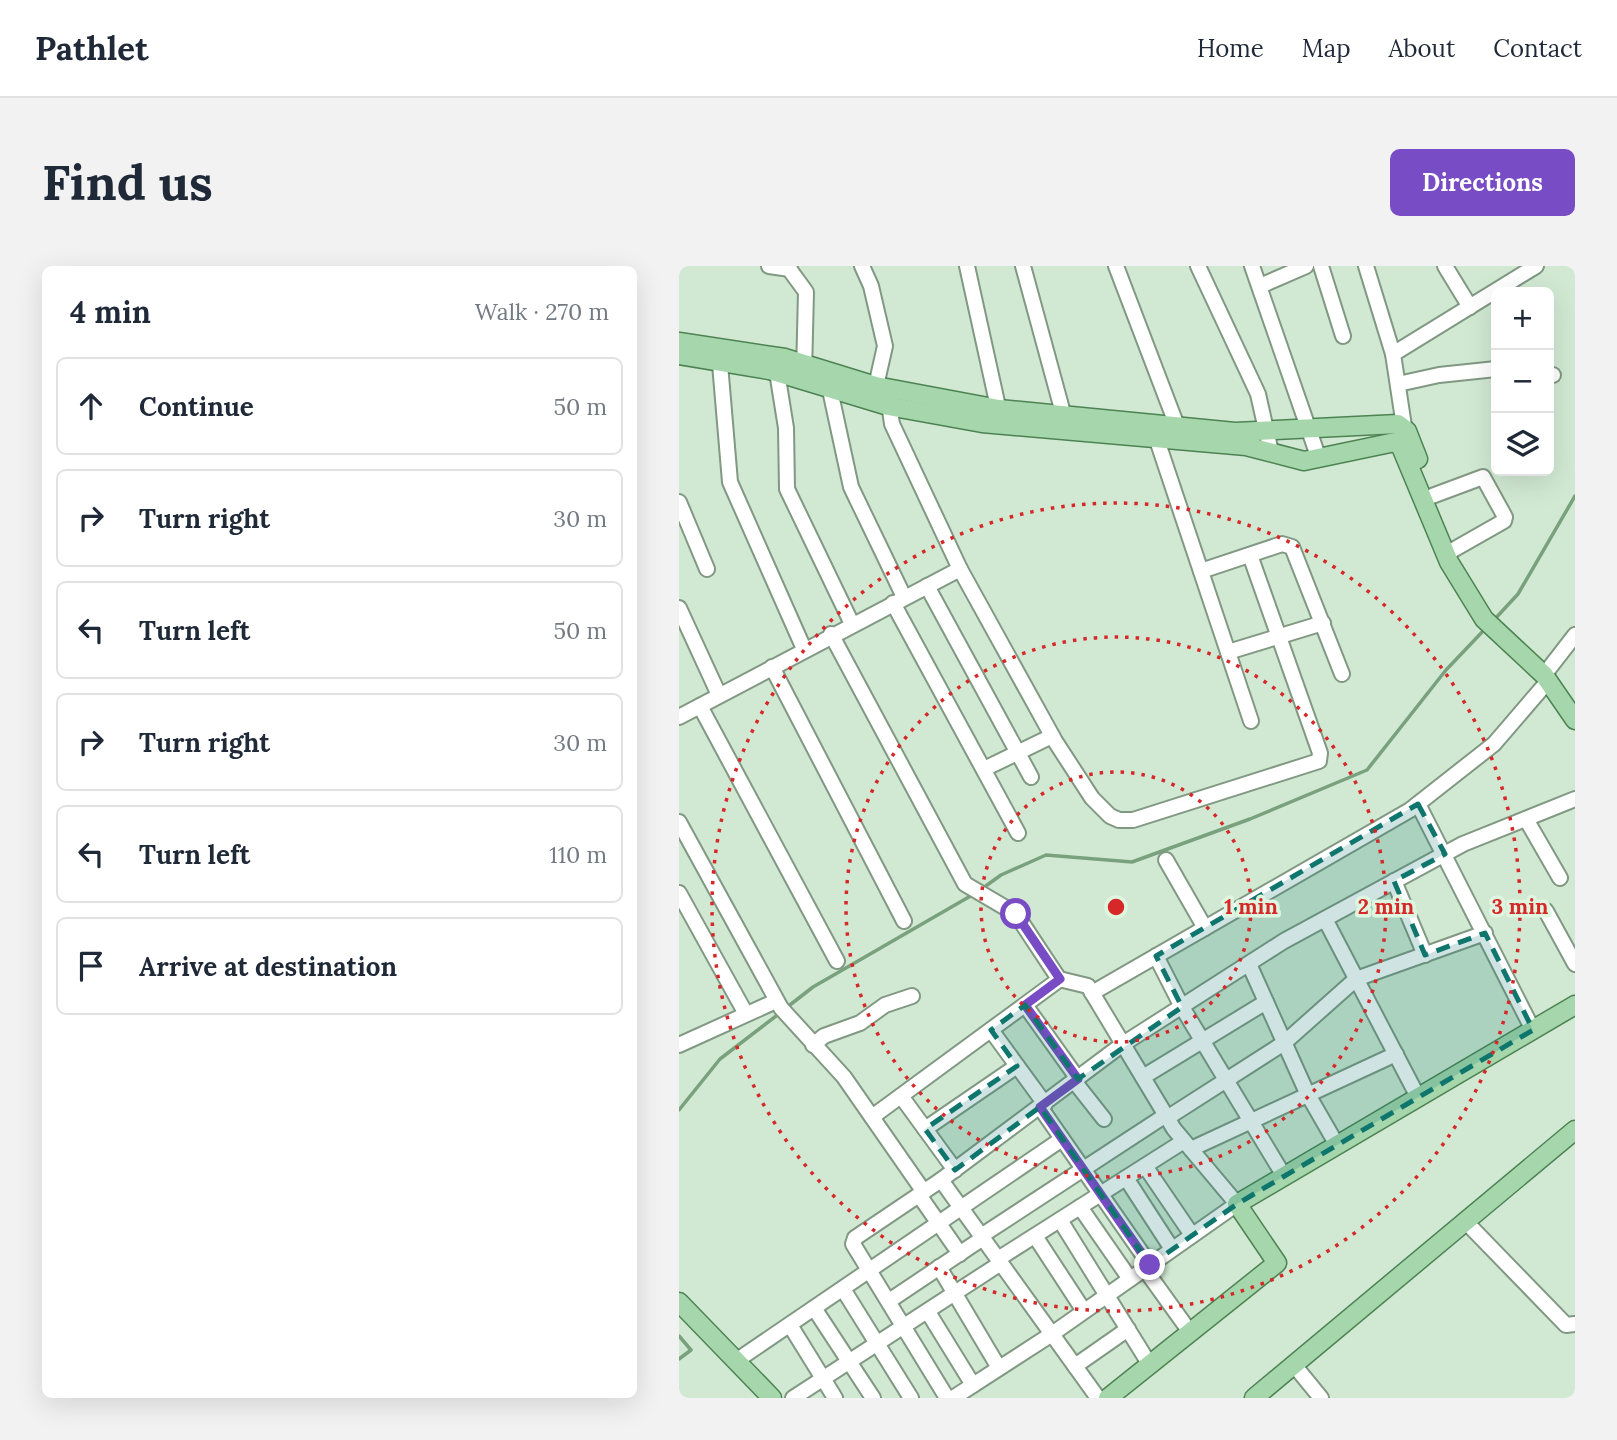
<!DOCTYPE html>
<html lang="en">
<head>
<meta charset="utf-8">
<style>
  body { margin:0; font-family:Lora,serif; background:#f2f2f3; color:#1f2937 }
  .controls { position:absolute; right:21px; top:21px; display:grid; overflow:hidden; border-radius:10px; box-shadow:0 7px 28px #0002 }
  .controls button { width:63px; height:63px; display:grid; place-items:center; padding:0; border:0; border-bottom:2px solid #e0e1e3; background:#fff; color:#1f2937; font:35px sans-serif }
  .stop { position:absolute; width:21px; height:21px; margin:-16px; border:5px solid #784cc4; border-radius:50%; background:#fff }
  .stop.end { background:#784cc4; border-color:#fff; box-shadow:0 2px 7px #0008 }
  .list { margin:0; padding:0; list-style:none }
  h2 { display:flex; justify-content:space-between; align-items:center; height:91px; margin:0; padding:0 28px; font-size:30px }
  h2 small { font-size:23px; font-weight:400; color:#747a83 }
  .list li { display:grid; grid-template-columns:46px 1fr auto; gap:21px; align-items:center; box-sizing:border-box; height:98px; margin:0 14px 14px; padding:0 14px; border:2px solid #e0e1e3; border-radius:10px }
  .list b { display:block; font-size:26px; white-space:nowrap }
  .list em { font-size:23px; font-style:normal; color:#747a83 }
  .icon { flex:none; width:38px; height:38px; fill:none; stroke:currentColor; stroke-width:2; stroke-linecap:round; stroke-linejoin:round }
  .map { position:relative; flex:none; width:896px; height:1132px; overflow:hidden; border-radius:10px }
  header { display:flex; align-items:center; gap:42px; box-sizing:border-box; height:98px; padding:0 35px; background:#fff; border-bottom:2px solid #e0e1e3 }
  header strong { font-size:33px }
  nav { display:flex; gap:38px; margin-inline-start:auto; font-size:24px }
  .intro { display:flex; align-items:center; justify-content:space-between; box-sizing:border-box; height:168px; padding:0 42px }
  h1 { margin:0; font-size:49px }
  .button { padding:18px 32px; border-radius:10px; background:#784cc4; color:#fff; font-size:24px; font-weight:700 }
  main { display:flex; gap:42px; padding:0 42px }
  aside { flex:1; background:#fff; border-radius:10px; box-shadow:0 7px 28px #0002 }
  .map>svg:first-child { display:block }
  .lines { fill:none; stroke-linecap:round; stroke-linejoin:round }
  .stream { stroke:#79a17d; stroke-width:3.5 }
  .minor-casing { stroke:#819883; stroke-width:18 }
  .major-casing { stroke:#4d8352; stroke-width:21 }
  .minor { stroke:#fff; stroke-width:14 }
  .major { stroke:#a6d6ab; stroke-width:18 }
  .route { stroke:#784cc4; stroke-width:9 }
  .marked { fill:#0f766e; fill-opacity:0.2; stroke:#0f766e; stroke-width:5; stroke-dasharray:14 9; stroke-linejoin:round }
  .ring { fill:none; stroke:#d62828; stroke-width:3.5; stroke-dasharray:3.5 7 }
  .centre { fill:#d62828; stroke:#def6df; stroke-width:3.5 }
  .ring-label { font-size:21px; text-anchor:middle; font-weight:bold; fill:#d62828; stroke:#def6df; stroke-width:7; stroke-linejoin:round; paint-order:stroke }
</style>
</head>
<body>
<header>
<strong>Pathlet</strong>
<nav><a>Home</a><a>Map</a><a>About</a><a>Contact</a></nav>
</header>
<div class="intro"><h1>Find us</h1><a class="button">Directions</a></div>
<main>
<aside>
<h2>4 min<small>Walk · 270 m</small></h2>
<ul class="list">
<li><svg class="icon" aria-label="ahead" viewBox="0 0 24 24"><path d="M12 20V5M6 11l6-6 6 6"/></svg><div><b>Continue</b></div><em>50 m</em></li>
<li><svg class="icon" aria-label="right" viewBox="0 0 24 24"><path d="M7 20v-9h11M14 6l5 5-5 5"/></svg><div><b>Turn right</b></div><em>30 m</em></li>
<li><svg class="icon" aria-label="left" viewBox="0 0 24 24"><path d="M17 20v-9H6M10 6l-5 5 5 5"/></svg><div><b>Turn left</b></div><em>50 m</em></li>
<li><svg class="icon" aria-label="right" viewBox="0 0 24 24"><path d="M7 20v-9h11M14 6l5 5-5 5"/></svg><div><b>Turn right</b></div><em>30 m</em></li>
<li><svg class="icon" aria-label="left" viewBox="0 0 24 24"><path d="M17 20v-9H6M10 6l-5 5 5 5"/></svg><div><b>Turn left</b></div><em>110 m</em></li>
<li><svg class="icon" aria-label="arrive" viewBox="0 0 24 24"><path d="M6 21V4h12l-3 4 3 4H6"/></svg><div><b>Arrive at destination</b></div></li>
</ul>
</aside>
<div class="map">
<svg width="896" height="1132" viewBox="0 0 896 1132">
  <rect width="100%" height="100%" fill="#d1e9d2"/>
  <g class="lines">
    <g class="stream">
      <path d="M814 355 839 328 896 230"/>
      <path d="M304 622 322 609 367 589 453 596 571 553 688 504 767 404 806 363"/>
      <path d="M107 742 134 721 295 628"/>
      <path d="M0 844 41 793 101 747"/>
      <path d="M0 1070 12 1084 0 1093"/>
    </g>
    <g class="minor-casing">
      <g id="minor">
        <path d="M90 0 111 3"/>
        <path d="M108 0 127 26 125 107"/>
        <path d="M183 0 192 20 206 80 197 120"/>
        <path d="M288 0 321 150"/>
        <path d="M344 0 387 158"/>
        <path d="M437 0 498 160 499 169"/>
        <path d="M519 0 579 128 592 186"/>
        <path d="M573 0 640 193"/>
        <path d="M642 0 664 70"/>
        <path d="M687 0 714 88"/>
        <path d="M766 0 791 41"/>
        <path d="M581 20 627 0"/>
        <path d="M40 86 51 216 125 383"/>
        <path d="M98 106 107 162 108 223 173 358"/>
        <path d="M870 109H874"/>
        <path d="M719 118 760 109 817 103"/>
        <path d="M151 124 172 221 225 331"/>
        <path d="M723 168 725 160 714 88 857 0"/>
        <path d="M477 171 572 455"/>
        <path d="M753 230 804 211 826 251 825 255 774 284"/>
        <path d="M0 236 28 303"/>
        <path d="M281 303 376 475 413 532 431 550 440 554H454L640 495 641 487 571 289"/>
        <path d="M522 305 603 278 613 281 663 408"/>
        <path d="M248 320 352 511"/>
        <path d="M214 337 339 567"/>
        <path d="M0 342 40 429"/>
        <path d="M152 368 286 618 337 648 380 713 409 720 495 863 558 938 373 1068 274 1132"/>
        <path d="M549 386 644 357"/>
        <path d="M93 401 225 655"/>
        <path d="M865 409 896 369"/>
        <path d="M21 440 158 695"/>
        <path d="M0 451 281 303 213 158 209 130"/>
        <path d="M305 503 373 470"/>
        <path d="M739 538 854 764"/>
        <path d="M847 553 881 612"/>
        <path d="M0 556 102 742 165 811 245 926"/>
        <path d="M487 594 526 662"/>
        <path d="M715 615 746 689"/>
        <path d="M0 627 67 748"/>
        <path d="M867 645 896 698"/>
        <path d="M646 653 739 831"/>
        <path d="M477 690 503 741 605 910"/>
        <path d="M570 698 628 827 658 879"/>
        <path d="M413 727 731 544 815 478 870 414"/>
        <path d="M346 739 399 813"/>
        <path d="M312 764 366 838"/>
        <path d="M0 779 97 735"/>
        <path d="M134 779 145 770 181 757 206 739 233 730"/>
        <path d="M464 811 587 736"/>
        <path d="M395 815 425 853"/>
        <path d="M222 830 276 904"/>
        <path d="M361 841 471 999"/>
        <path d="M193 851 381 713"/>
        <path d="M488 852 605 777 677 713 806 667"/>
        <path d="M246 863 338 800"/>
        <path d="M512 883 717 788"/>
        <path d="M466 900 513 969"/>
        <path d="M447 912 493 983"/>
        <path d="M262 914 176 972 174 978 268 1132"/>
        <path d="M240 929 281 988"/>
        <path d="M401 941 451 1013"/>
        <path d="M381 954 471 1099"/>
        <path d="M786 955 887 1059 896 1058"/>
        <path d="M302 970 487 849"/>
        <path d="M356 970 405 1045"/>
        <path d="M319 993 505 875"/>
        <path d="M260 1001 320 1102"/>
        <path d="M465 1002 511 1066"/>
        <path d="M164 1023 232 1132"/>
        <path d="M210 1035 304 972"/>
        <path d="M135 1042 194 1132"/>
        <path d="M249 1046 294 1119"/>
        <path d="M111 1059 156 1132"/>
        <path d="M57 1095 383 873"/>
        <path d="M615 1099 642 1132"/>
        <path d="M396 1100 449 1063"/>
        <path d="M114 1132 322 997"/>
        <path d="M419 1132 262 914 444 778 605 675 784 578 896 533"/>
      </g>
    </g>
    <g class="major-casing">
      <g id="major">
        <path d="M0 76 106 92 197 120 320 143 556 166 719 158 728 165 739 193"/>
        <path d="M0 89 90 104 209 140 303 157 567 180 625 195 716 176 722 181 770 296 805 353 865 409 896 454"/>
        <path d="M0 1036 93 1132"/>
        <path d="M429 1132 598 997 558 938 896 739"/>
        <path d="M575 1132 896 864"/>
      </g>
    </g>
    <use href="#minor" class="minor"/>
    <use href="#major" class="major"/>
  </g>
  <g class="lines">
    <path class="route" d="M337 648 381 713 346 739 399 813 361 841 471 999"/>
  </g>
  <path class="marked" d="M739 538 766 588 715 615 746 689 806 667 854 764 558 938 471 999 361 841 276 904 246 863 338 800 312 764 346 739 399 813 503 741 477 690Z"/>
  <g class="ring">
    <circle cx="437" cy="641" r="135"/>
    <circle cx="437" cy="641" r="270"/>
    <circle cx="437" cy="641" r="404"/>
  </g>
  <circle cx="437" cy="641" r="10" class="centre"/>
  <g class="ring-label">
    <text x="572" y="648">1 min</text>
    <text x="707" y="648">2 min</text>
    <text x="841" y="648">3 min</text>
  </g>
</svg>
<div class="controls">
<button>+</button>
<button>−</button>
<button><svg class="icon" aria-label="layers" viewBox="0 0 24 24"><path d="M12 4l9 5-9 5-9-5zM3 14l9 5 9-5"/></svg></button>
</div>
<div class="stop" style="left:337px;top:648px"></div>
<div class="stop end" style="left:471px;top:999px"></div>
</div>
</main>
</body>
</html>
